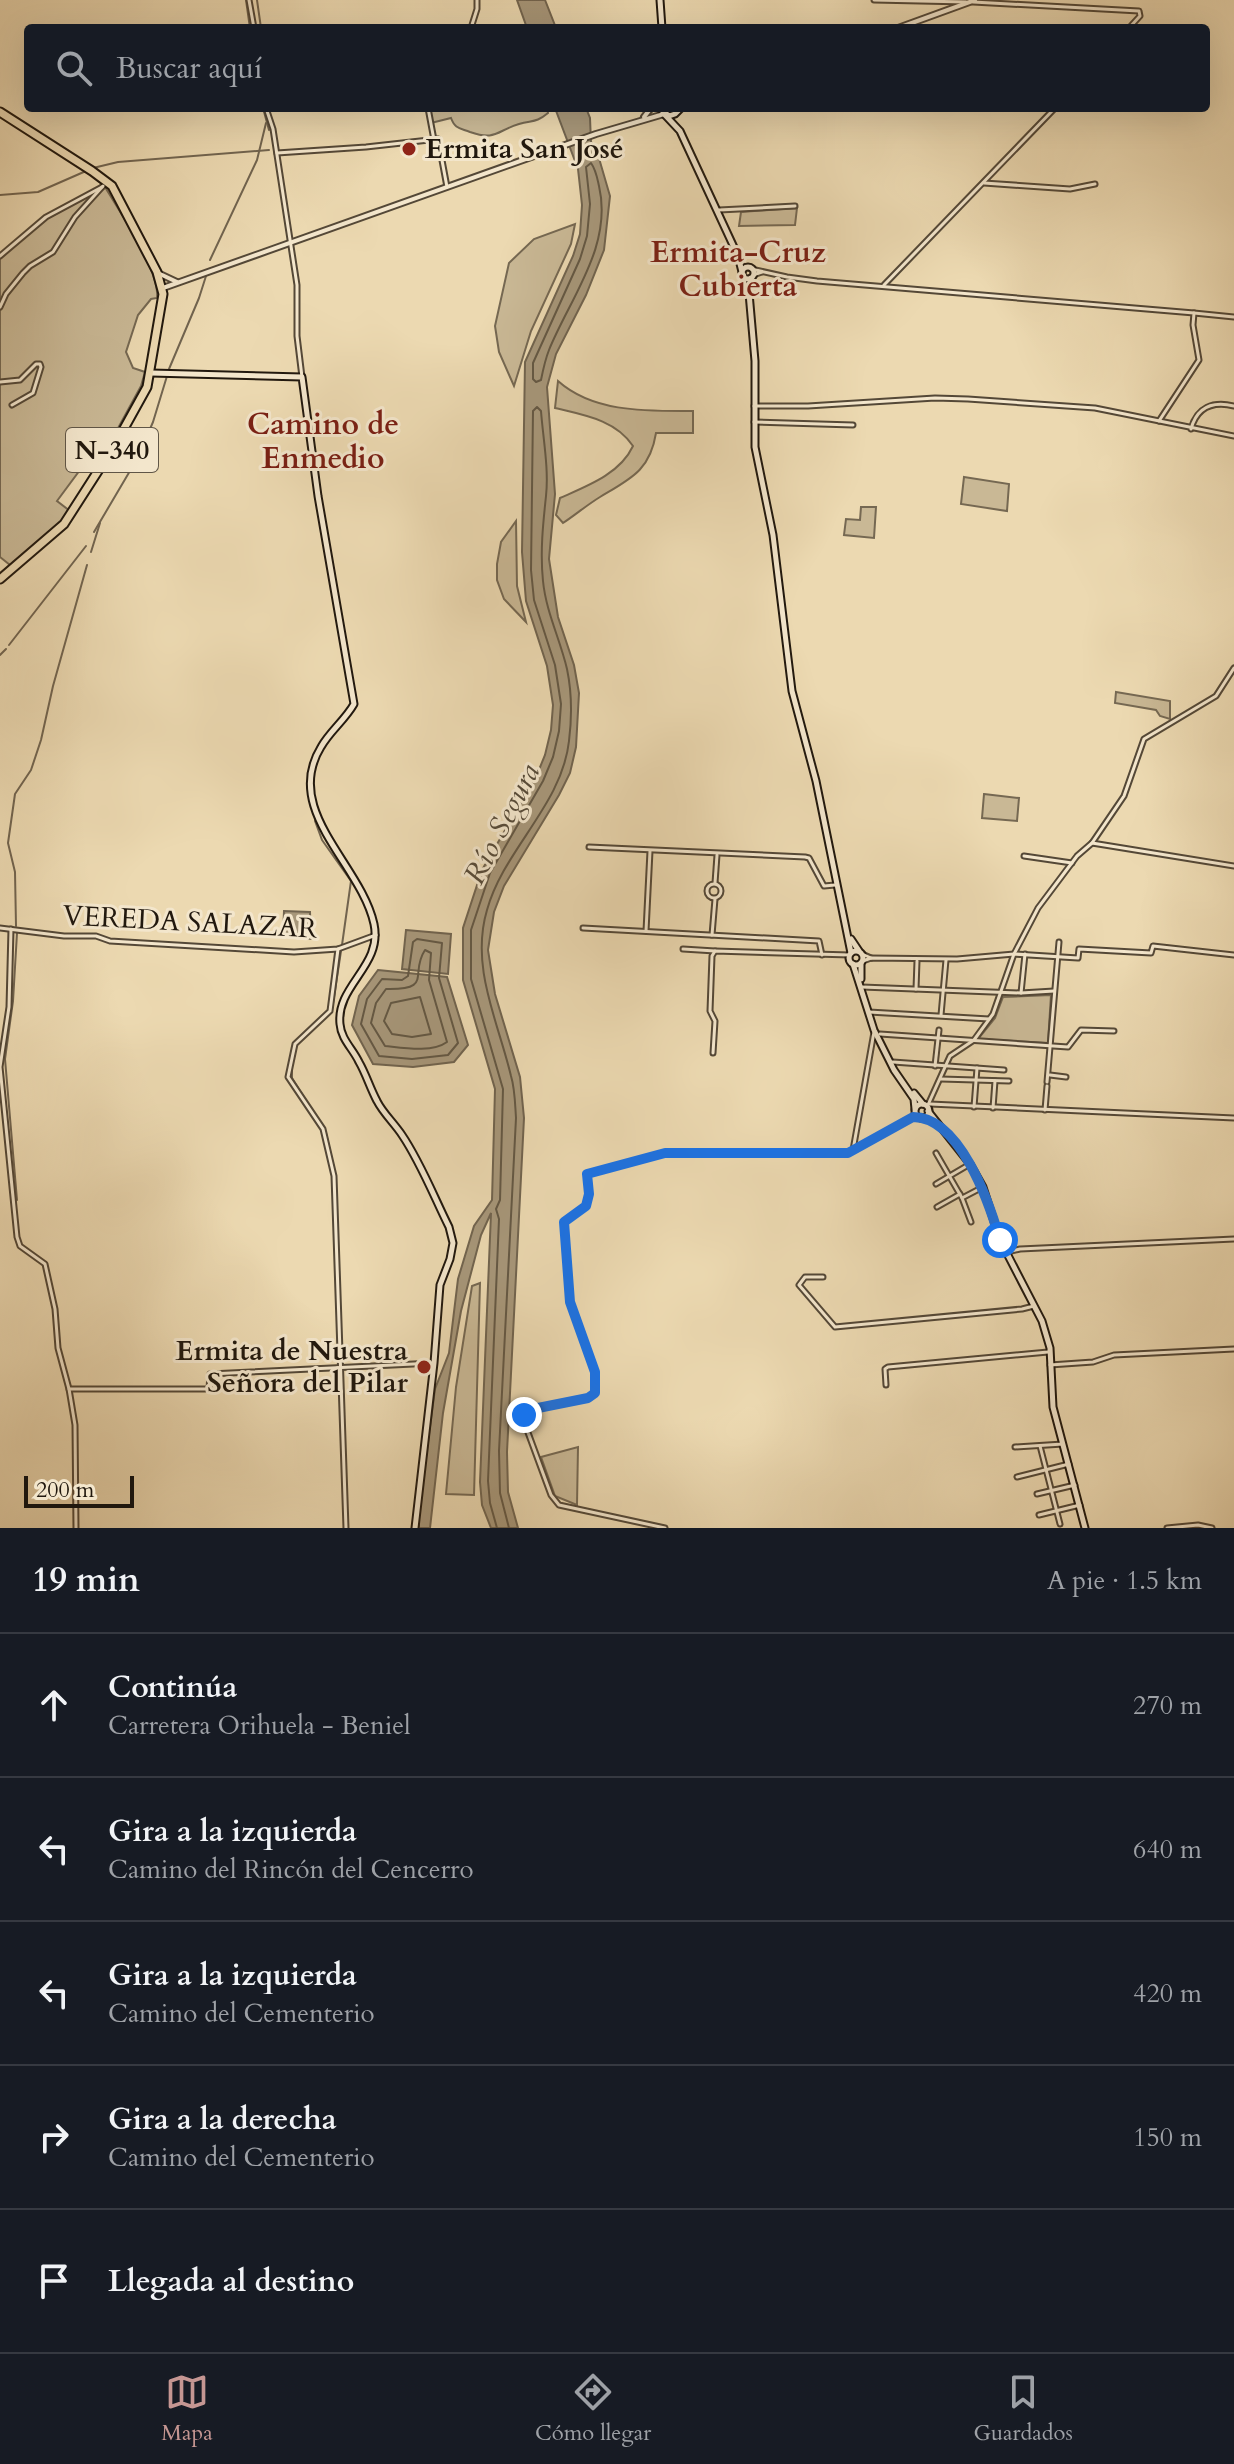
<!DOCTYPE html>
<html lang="es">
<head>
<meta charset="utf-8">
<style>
  body { margin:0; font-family:Cardo,serif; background:#20242c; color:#f1f3f6 }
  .scale { position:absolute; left:24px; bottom:20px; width:110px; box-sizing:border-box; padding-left:8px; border:4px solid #21180e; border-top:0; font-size:22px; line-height:28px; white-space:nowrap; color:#21180e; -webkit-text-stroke:6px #f3e6cc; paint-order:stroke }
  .stop { position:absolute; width:24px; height:24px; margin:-18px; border:6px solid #1a73e8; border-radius:50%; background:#fff }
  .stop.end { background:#1a73e8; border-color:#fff; box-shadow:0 2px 8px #0008 }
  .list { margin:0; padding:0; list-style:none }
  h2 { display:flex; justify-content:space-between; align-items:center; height:104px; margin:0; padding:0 32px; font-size:34px }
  h2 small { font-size:26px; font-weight:400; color:#9ea1a6 }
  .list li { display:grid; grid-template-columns:52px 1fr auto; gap:24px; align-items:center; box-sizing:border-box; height:144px; padding:0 32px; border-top:2px solid #363941 }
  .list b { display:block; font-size:30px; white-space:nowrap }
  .list p { margin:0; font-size:26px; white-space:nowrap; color:#9ea1a6 }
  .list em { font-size:26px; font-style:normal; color:#9ea1a6 }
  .icon { flex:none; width:44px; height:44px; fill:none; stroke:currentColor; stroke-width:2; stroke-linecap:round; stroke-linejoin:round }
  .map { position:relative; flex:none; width:1234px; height:1528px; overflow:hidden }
  .search { position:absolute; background:#171b24; box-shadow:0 8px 32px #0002; left:24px; right:24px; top:24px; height:88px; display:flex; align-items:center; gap:20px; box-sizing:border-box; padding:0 28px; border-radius:8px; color:#9ea1a6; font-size:30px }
  .sheet { height:824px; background:#171b24 }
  nav { display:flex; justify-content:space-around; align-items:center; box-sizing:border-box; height:112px; border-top:2px solid #363941; background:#171b24; font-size:22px; color:#9ea1a6 }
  nav a { display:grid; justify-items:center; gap:4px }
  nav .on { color:#c59692 }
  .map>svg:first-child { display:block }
  .green { fill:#c9b895; stroke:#756852; stroke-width:2 }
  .water { fill:#a7977a; stroke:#71644f; stroke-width:2 }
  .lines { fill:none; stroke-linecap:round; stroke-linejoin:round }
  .shore { stroke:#645844; stroke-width:2 }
  .stream { stroke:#71644f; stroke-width:2 }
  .minor-casing { stroke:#544837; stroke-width:7 }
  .tertiary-casing { stroke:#544837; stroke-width:8 }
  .secondary-casing { stroke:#21180e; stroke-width:9 }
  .trunk-casing { stroke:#21180e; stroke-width:11 }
  .minor { stroke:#f3e6cc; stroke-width:3 }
  .tertiary { stroke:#f3e6cc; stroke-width:4 }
  .secondary { stroke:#f3e6cc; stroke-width:5 }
  .trunk { stroke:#ecd9b1; stroke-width:7 }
  .route { stroke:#1a73e8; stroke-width:10 }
  .poi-dot { fill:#8f2418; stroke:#f3e6cc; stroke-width:3 }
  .labels { text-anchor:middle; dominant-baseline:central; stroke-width:6; stroke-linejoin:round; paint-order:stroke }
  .shield { fill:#f3e6cc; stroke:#605647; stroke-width:2 }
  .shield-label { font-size:26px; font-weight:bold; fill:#21180e }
  .poi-label { font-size:28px; font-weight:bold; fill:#21180e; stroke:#f3e6cc; text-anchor:start }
  .street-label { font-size:28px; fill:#21180e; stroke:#f3e6cc }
  .neighbourhood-label { font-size:30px; font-weight:bold; fill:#7a1f14; stroke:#f3e6cc }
  .water-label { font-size:30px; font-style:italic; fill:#574b39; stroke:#f3e6cc }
</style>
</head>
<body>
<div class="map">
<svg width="1234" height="1528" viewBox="0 0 1234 1528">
  <rect width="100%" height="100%" fill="#ecd9b1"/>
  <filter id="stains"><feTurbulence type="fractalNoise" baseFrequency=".0025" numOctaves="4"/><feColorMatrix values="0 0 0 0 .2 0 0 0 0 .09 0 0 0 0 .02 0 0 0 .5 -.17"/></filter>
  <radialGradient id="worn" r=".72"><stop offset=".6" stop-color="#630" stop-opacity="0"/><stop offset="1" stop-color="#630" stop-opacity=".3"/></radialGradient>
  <g class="green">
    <path d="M431 108H547L548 113C536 123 533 120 519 124 496 131 496 141 470 132 460 128 455 129 451 118L431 123Z"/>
    <path d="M105 187C120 212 160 271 157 298L151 299 138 315 126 352 133 368 145 372 141 386 111 441 103 439 57 501 70 511 55 529 10 565 0 557V258L41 222Z"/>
    <path d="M797 208 795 225 739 226 741 212Z"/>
    <path d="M575 224 571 244 531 331 514 386 499 352 495 326 509 263 534 239Z"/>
    <path d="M558 381C594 413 647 411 693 411V433H656C650 471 630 479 600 497 587 505 575 515 563 523L556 515 560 498C587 486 620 474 633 446 616 420 584 415 555 408Z"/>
    <path d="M964 477 1009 484 1007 511 961 504Z"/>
    <path d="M861 507H876L874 538 844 535 846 519 860 520Z"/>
    <path d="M516 521 517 586 526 622 504 599 497 580V564L501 542Z"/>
    <path d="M1116 692 1170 701V719L1160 716 1156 710 1115 703Z"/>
    <path d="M984 794 1019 798 1017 821 982 818Z"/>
    <path d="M1051 995 1048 1043 978 1039 995 1018 1003 997Z"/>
    <path d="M480 1283 474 1495 446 1494 456 1387 472 1286Z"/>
    <path d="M578 1447 577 1505 555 1496 541 1457Z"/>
  </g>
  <g class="water">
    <path d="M517 0H545L556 28H527Z"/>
    <path d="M555 108H586L590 118 591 142 596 148 610 196 604 250 586 295 556 354 547 387 555 494 549 559 558 617 574 665 579 693 576 747 570 773 559 795 504 886 494 912 488 950 495 994 520 1077 524 1118 507 1452 508 1492 518 1528H491L482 1505 480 1482 491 1213 481 1235 461 1311 443 1413 430 1528H419V1510L435 1389 449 1353 458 1279 474 1226 492 1200 495 1089 463 980V928L482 870 536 777 545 755 551 730 553 705 547 666 526 601 522 552 525 362 573 256 580 234 582 205 578 169Z"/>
    <path d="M284 911 310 912 311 939 283 936Z"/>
    <path d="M406 930 451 934 448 974 402 969Z"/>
    <path d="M378 970 447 977 468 1045 454 1062 413 1067 373 1064 352 1025 359 996Z"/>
  </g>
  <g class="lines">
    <g class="shore">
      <path d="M591 163C596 170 597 177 599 186 613 246 570 298 549 350 545 360 543 370 541 380L536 382 533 379V363L580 259 587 236 590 204 586 167Z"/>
      <path d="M417 939 442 943 439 978 458 1043 448 1055 412 1059 379 1056 361 1024 367 999 382 979 402 980 408 976 413 942Z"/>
      <path d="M425 950 431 953 429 980 447 1042C432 1053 404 1048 385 1046L371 1023 376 1003 386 989C434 990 409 974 425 950Z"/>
      <path d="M420 997 431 1034 412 1037 392 1034 384 1021 391 1003Z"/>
      <path d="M497 1528 490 1503 488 1481 499 1219 496 1209 500 1200 503 1089 471 979V930L490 873 543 781 553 757 559 731 561 704 555 665 534 600 531 570 533 411 537 407 541 411C543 438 549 469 546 496 543 524 540 552 543 581 546 612 560 639 567 669 572 693 572 717 569 741 562 805 504 849 487 910 470 967 498 1021 511 1076 515 1089 515 1104 516 1118L499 1451 500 1493 509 1528"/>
    </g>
    <g class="stream">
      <path d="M246 0 250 28"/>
      <path d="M257 0 261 28"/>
      <path d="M263 108 269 130"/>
      <path d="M269 111 270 108"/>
      <path d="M93 168 118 162 269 150"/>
      <path d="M0 195 38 192 86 171"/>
      <path d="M210 260 257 160 266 123"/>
      <path d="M169 369 199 298 206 276"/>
      <path d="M94 532 137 459 153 422 167 376"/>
      <path d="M91 552 100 523"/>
      <path d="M9 645 86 546"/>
      <path d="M0 655 6 649"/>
      <path d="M315 821 322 840 351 881 342 945"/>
      <path d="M16 926 15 872 8 843 15 794 31 770 41 740 53 686 87 565"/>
      <path d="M322 1020 332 1010 341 951"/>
      <path d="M292 1067V1078L326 1133 335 1173"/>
      <path d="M17 1200 5 1059 13 1001 17 933"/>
      <path d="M342 1373 345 1455"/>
    </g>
    <g class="minor-casing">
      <g id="minor">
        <path d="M249 0 254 28"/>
        <path d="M874 0 966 2"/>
        <path d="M973 2 1139 11 1140 16 1129 28"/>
        <path d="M471 28 477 9V0"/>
        <path d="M266 108 273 129 297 285V336L302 377"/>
        <path d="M428 108 434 140"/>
        <path d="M277 153 366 147 438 139 447 187"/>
        <path d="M984 183 1070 189 1095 184"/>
        <path d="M719 210 795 206"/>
        <path d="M0 256 46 217 102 187"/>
        <path d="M751 269 787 277 817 281 1194 313 1193 325 1199 360 1159 421"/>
        <path d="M753 275 762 272"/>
        <path d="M884 285 1055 108"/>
        <path d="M0 307 6 294 23 273 30 266 53 252 75 217 103 186"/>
        <path d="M1194 313 1234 317"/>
        <path d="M0 382 20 380 36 364H40L41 367 33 393 12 405"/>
        <path d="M754 406H808L935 398 968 399 1095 408 1234 436"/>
        <path d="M754 422 853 425"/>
        <path d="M1191 429C1197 407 1213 401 1234 406"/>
        <path d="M1092 843 1234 866"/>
        <path d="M589 847 805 857 809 858 824 886 835 885"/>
        <path d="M1024 856 1072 863"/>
        <path d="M715 883 717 855"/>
        <circle cx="714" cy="891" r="7"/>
        <path d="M0 928 64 936H96L110 941 294 952 338 949 376 935"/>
        <path d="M583 928 819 941 822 955"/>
        <path d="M11 929 9 1007 0 1067 17 1237 20 1246 45 1264 55 1309 58 1348 69 1389 75 1425 76 1528"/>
        <path d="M646 931 650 851"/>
        <path d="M712 935 715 899"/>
        <path d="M338 949 330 1011 295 1044 288 1077 323 1129 334 1176 346 1528"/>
        <path d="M683 949 715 951"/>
        <path d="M862 954 871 958"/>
        <path d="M863 961 871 958 957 959 1014 954 1078 958 1079 949 1151 953 1153 946 1234 955"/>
        <path d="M862 987 1021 993 1054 991"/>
        <path d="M916 989 917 961"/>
        <path d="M1021 993 1025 954"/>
        <path d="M869 1012 989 1019"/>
        <path d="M941 1015 946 960"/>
        <path d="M880 1034 1068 1047 1081 1030 1114 1031"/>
        <path d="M713 1053 715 1021 710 1011 712 956 715 951 850 955"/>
        <path d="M893 1062 1004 1070"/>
        <path d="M935 1066 939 1030"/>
        <path d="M1050 1075 1066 1077"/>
        <path d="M941 1079 1009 1081"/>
        <path d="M1047 1082 1059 942"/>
        <path d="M930 1104 1234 1118"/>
        <path d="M927 1107 950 1056 974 1040 993 1014 1014 954 1038 908 1077 856 1092 843 1124 796 1144 739 1216 696 1234 668"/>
        <path d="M974 1107 977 1068"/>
        <path d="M993 1108 995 1081"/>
        <path d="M1045 1110 1047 1086"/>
        <path d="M853 1150 874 1032"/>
        <path d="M936 1153 962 1198 971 1222"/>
        <path d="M936 1184 970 1164"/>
        <path d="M962 1198 983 1187"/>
        <path d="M937 1207 960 1194"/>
        <path d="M1007 1252 1020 1249 1234 1239"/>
        <path d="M823 1277H805L799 1285 835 1327 1022 1309 1034 1306"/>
        <path d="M1050 1365 1093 1362 1114 1355 1234 1349"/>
        <path d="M886 1385 885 1369 888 1367 1048 1352"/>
        <path d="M69 1389H209L210 1374 434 1363"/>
        <path d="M1040 1446 1060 1524"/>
        <path d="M1015 1447 1063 1444"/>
        <path d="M1017 1477 1069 1464"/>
        <path d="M1037 1494 1075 1485"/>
        <path d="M1039 1515 1080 1505"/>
        <path d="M665 1528 559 1505 551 1495 523 1419 528 1410 588 1398 595 1393V1372L570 1302 564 1222 586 1206 589 1194 587 1174 665 1153H848L913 1117H920"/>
        <path d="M1167 1528 1198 1525 1212 1528"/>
      </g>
    </g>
    <g class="tertiary-casing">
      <g id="tertiary">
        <path d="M898 28 975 0"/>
        <path d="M644 117 651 108"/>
        <path d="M160 274 177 282"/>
        <path d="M163 288 596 134 664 114"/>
      </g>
    </g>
    <g class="secondary-casing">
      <g id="secondary">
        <path d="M660 0 662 28"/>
        <path d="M659 108 669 116 675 114 681 108"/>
        <path d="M665 115 680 131 738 256 742 272"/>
        <circle cx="748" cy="273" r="6"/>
        <path d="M751 278 749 293 755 361V447L773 535 792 691 816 781 851 953"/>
        <path d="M151 373 302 377 318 496 354 704C345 720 330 731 321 747 282 811 361 864 374 924 383 966 336 985 340 1024 341 1039 353 1049 359 1062 366 1074 370 1088 377 1101 383 1113 394 1123 402 1135 421 1163 434 1197 449 1227L453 1243 450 1259 440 1285 434 1363 415 1528"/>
        <path d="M851 939 859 951"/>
        <circle cx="856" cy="958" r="7"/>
        <path d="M853 964 874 1030 894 1070 914 1099 915 1109"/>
        <path d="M861 979V963"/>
        <path d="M914 1093 923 1104"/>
        <circle cx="922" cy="1111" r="7"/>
        <path d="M928 1111 970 1164 983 1187 1000 1240 1042 1321 1050 1348 1053 1407 1085 1528"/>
      </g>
    </g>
    <g class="trunk-casing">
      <path id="trunk" d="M0 112 92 171 112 186 157 272 163 294 147 387 116 443 64 524 0 579"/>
    </g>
    <use href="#minor" class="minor"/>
    <use href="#tertiary" class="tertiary"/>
    <use href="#secondary" class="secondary"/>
    <use href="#trunk" class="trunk"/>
  </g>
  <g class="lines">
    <path class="route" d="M524 1415 528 1410 588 1398 595 1393V1372L570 1302 564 1222 586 1206 589 1194 587 1174 665 1153H848L913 1117C960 1117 989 1202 1000 1240"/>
  </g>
  <g class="poi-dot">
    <circle cx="409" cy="149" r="8"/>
    <circle cx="424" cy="1367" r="8"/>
  </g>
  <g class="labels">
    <rect class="shield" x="66" y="428" width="92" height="44" rx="6"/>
    <g class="shield-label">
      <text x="112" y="450">N-340</text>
    </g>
    <g class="poi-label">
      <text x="425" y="149">Ermita San José</text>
      <text x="408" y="1351" text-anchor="end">Ermita de Nuestra<tspan x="408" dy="32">Señora del Pilar</tspan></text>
    </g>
    <g class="street-label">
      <text transform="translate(190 922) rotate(3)">VEREDA SALAZAR</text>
    </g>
    <g class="neighbourhood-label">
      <text x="738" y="252">Ermita-Cruz<tspan x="738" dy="34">Cubierta</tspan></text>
      <text x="323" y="424">Camino de<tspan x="323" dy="34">Enmedio</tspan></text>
    </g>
    <g class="water-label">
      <text transform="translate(502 824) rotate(-63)">Río Segura</text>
    </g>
  </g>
  <rect width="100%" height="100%" filter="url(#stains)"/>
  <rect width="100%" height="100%" fill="url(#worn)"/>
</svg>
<div class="scale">200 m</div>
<div class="stop" style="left:1000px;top:1240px"></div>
<div class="stop end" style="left:524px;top:1415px"></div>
<div class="search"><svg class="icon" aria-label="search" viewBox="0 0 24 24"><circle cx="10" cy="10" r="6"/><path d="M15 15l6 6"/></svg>Buscar aquí</div>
</div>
<section class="sheet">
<h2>19 min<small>A pie · 1.5 km</small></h2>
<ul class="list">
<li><svg class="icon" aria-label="ahead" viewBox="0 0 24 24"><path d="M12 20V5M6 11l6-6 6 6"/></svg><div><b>Continúa</b><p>Carretera Orihuela - Beniel</p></div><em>270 m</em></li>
<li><svg class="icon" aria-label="left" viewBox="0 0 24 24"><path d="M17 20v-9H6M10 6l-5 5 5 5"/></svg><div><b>Gira a la izquierda</b><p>Camino del Rincón del Cencerro</p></div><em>640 m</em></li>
<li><svg class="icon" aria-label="left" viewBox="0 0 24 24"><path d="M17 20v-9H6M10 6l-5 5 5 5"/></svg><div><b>Gira a la izquierda</b><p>Camino del Cementerio</p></div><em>420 m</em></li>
<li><svg class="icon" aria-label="right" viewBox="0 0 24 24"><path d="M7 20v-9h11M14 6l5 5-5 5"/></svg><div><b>Gira a la derecha</b><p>Camino del Cementerio</p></div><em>150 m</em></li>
<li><svg class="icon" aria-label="arrive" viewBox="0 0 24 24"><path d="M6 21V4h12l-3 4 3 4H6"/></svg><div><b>Llegada al destino</b></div></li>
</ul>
</section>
<nav>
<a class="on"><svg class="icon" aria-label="map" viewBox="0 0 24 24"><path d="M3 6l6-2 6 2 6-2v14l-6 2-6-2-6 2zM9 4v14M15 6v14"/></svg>Mapa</a>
<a><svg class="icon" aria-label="directions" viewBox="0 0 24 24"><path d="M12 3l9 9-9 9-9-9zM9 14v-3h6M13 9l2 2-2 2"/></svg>Cómo llegar</a>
<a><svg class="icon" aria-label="saved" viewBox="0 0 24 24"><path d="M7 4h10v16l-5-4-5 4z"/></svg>Guardados</a>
</nav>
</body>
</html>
